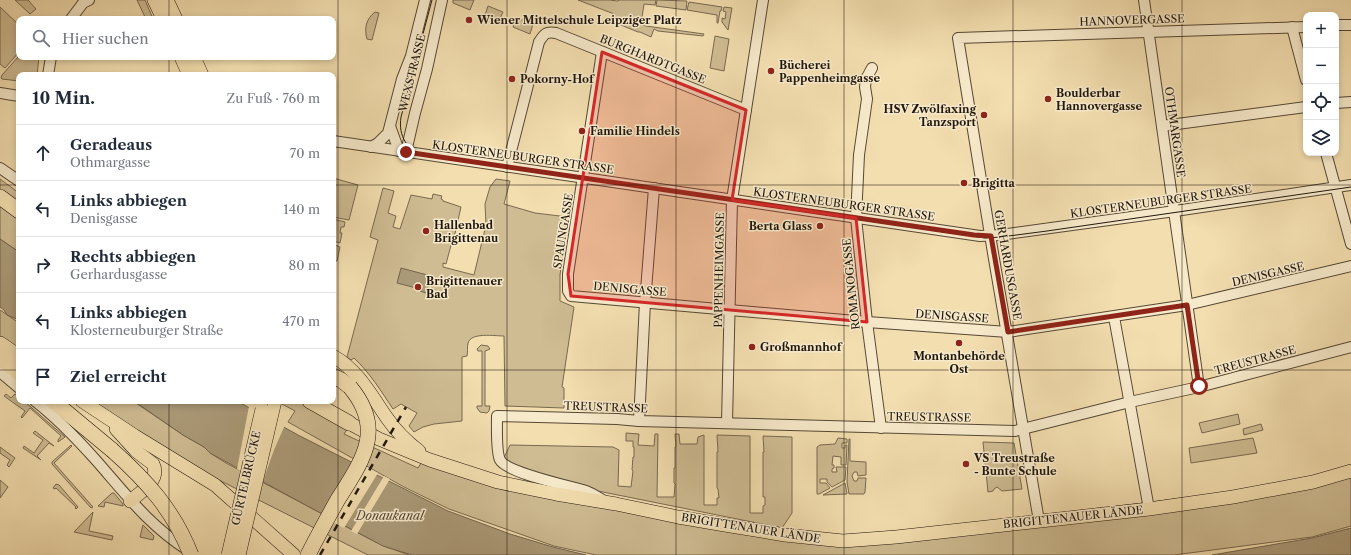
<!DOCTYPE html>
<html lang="de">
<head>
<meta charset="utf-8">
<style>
  body { margin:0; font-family:"Libre Caslon Text",serif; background:#f2f2f3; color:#1f2937 }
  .controls { position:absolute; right:12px; top:12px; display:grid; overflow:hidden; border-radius:8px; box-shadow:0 2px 6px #0003 }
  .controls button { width:36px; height:36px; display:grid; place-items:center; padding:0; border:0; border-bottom:1px solid #e0e1e3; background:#fff; color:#1f2937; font:20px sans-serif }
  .stop { position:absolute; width:12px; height:12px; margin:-9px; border:3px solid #8f2418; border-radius:50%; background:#fff }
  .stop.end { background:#8f2418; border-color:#fff; box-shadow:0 1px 4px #0008 }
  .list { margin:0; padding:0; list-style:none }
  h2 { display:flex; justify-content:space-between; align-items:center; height:52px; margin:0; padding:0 16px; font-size:17px }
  h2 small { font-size:13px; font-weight:400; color:#747a83 }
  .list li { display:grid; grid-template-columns:26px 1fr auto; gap:12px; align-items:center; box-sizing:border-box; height:56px; padding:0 16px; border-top:1px solid #e0e1e3 }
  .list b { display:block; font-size:15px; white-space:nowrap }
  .list p { margin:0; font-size:13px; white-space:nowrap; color:#747a83 }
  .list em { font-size:13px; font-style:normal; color:#747a83 }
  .icon { flex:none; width:22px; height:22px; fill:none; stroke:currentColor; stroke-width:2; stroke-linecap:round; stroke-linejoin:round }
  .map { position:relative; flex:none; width:1351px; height:555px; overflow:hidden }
  .search { position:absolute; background:#fff; box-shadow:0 2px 6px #0003; left:16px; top:16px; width:320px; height:44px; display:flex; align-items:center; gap:10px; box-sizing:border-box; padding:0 14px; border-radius:8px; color:#747a83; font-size:15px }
  .panel { position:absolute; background:#fff; box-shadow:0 2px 6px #0003; left:16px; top:72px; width:320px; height:332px; border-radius:8px }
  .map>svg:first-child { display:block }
  .green { fill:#cfbc93; stroke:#786950 }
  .water { fill:#ab9a78; stroke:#73654d }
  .pier { fill:#f3deaf }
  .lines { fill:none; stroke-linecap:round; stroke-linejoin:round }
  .minor-casing { stroke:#554835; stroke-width:12 }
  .major-casing { stroke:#20160c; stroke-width:14 }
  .highway-casing { stroke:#20160c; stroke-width:16 }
  .minor { stroke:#f7eacb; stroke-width:10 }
  .major { stroke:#f3deaf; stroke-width:13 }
  .highway { stroke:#f3deaf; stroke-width:15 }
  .tram { stroke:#20160c; stroke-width:1 }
  .rail { stroke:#20160c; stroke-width:2.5; stroke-dasharray:7 7; stroke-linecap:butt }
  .major-bridge-casing { stroke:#20160c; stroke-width:14; stroke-linecap:butt }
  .highway-bridge-casing { stroke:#20160c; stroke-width:16; stroke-linecap:butt }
  .major-bridge { stroke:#f3deaf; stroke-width:13 }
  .highway-bridge { stroke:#f3deaf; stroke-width:15 }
  .route { stroke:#8f2418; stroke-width:5 }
  .marked { fill:#d62828; fill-opacity:0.2; stroke:#d62828; stroke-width:3; stroke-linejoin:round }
  .grid { fill:none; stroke:#20160c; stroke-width:1; stroke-opacity:0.55 }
  .poi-dot { fill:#8f2418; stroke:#f7eacb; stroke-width:1.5 }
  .labels { text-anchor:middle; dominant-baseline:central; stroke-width:3; stroke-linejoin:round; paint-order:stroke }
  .poi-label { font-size:11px; font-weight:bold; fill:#20160c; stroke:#f7eacb; text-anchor:start }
  .street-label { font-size:11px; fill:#20160c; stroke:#f7eacb }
  .water-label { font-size:12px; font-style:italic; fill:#584b37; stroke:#f7eacb }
</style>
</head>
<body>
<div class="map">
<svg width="1351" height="555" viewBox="0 0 1351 555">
  <rect width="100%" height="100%" fill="#f3deaf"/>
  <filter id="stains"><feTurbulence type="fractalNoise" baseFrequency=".005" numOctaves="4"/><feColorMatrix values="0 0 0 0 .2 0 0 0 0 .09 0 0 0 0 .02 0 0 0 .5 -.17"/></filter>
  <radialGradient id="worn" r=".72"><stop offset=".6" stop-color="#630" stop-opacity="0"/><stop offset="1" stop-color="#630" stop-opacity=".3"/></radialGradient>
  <g class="green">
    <path d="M15 0H28L36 9 30 14Z"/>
    <path d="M137 0H145L153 19H146Z"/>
    <path d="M453 0H474L470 10 453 3Z"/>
    <path d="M578 0H609L618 1 619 0H656L655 5 644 4 641 24 646 26 704 34 703 36 658 31 654 29 651 37 640 32H638L611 21 614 14Z"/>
    <path d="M657 0 687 1 686 10 656 6Z"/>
    <path d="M689 2 722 7 721 11H720L718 23H717V15L687 10Z"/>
    <path d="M488 6 503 12 499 21 485 15Z"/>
    <path d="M0 7 19 25V52L5 68 0 64Z"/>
    <path d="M724 7 732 8 728 30 722 22V18L725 19 726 12 723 11Z"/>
    <path d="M375 12 379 13 372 40 367 39C364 28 366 19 375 12Z"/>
    <path d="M517 18 533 24 530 34 513 27Z"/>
    <path d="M715 36 729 39 724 71 710 68Z"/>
    <path d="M19 56V57H39L37 75H19V81L2 79 1 78 2 75Z"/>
    <path d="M333 178 358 185 349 220 333 217Z"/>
    <path d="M0 179 19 193V205L0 191Z"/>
    <path d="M496 179 510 181 504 204 535 213 568 217 560 275V301L574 307 562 387 564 388V408L505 406 504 336C495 336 471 332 468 343 467 347 468 352 467 356L462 357V421L434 424 423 427 414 432 409 426 417 413 401 404 393 409C381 391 370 373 354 358L351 360 347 357 378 240 370 237 383 188 394 191 388 213 396 216 393 227 400 229 411 195 432 199 433 194 442 196 441 199 443 200V201L461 207 454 238H453L446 264 443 263V267L474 275 486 225 485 204 490 187Z"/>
    <path d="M0 203 19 217V252L0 239Z"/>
    <path d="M333 219 345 222 344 227H341L340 233H342L340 243 333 241Z"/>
    <path d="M333 244 340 247 337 261 333 260Z"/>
    <path d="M0 310 19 323V352L0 338Z"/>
    <path d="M481 345 488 346 490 349 485 351V406H490L489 411 487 413 480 412 477 408V406H482V351H478L477 349Z"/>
    <path d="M15 394 19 397V401H24L65 437 58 442V440L61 436 30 408 22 418 21 417 25 411 4 396 6 394 11 398Z"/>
    <path d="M90 401H133L183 435 204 447 210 453 226 463 366 537 384 546 409 555H368L205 473Z"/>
    <path d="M283 401H301L348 428 344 434 418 468 421 463 816 544 1351 477V526L1312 537 1174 555H596L554 546 449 509 404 487 288 422 295 411 282 404Z"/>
    <path d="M1238 414 1240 424 1202 433 1199 423Z"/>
    <path d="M1261 424 1263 430 1244 435 1243 429Z"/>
    <path d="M35 431 54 446 49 443 37 456 41 460 23 448 24 446 34 453 43 440 33 433Z"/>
    <path d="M626 433 639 434 638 445 654 446 655 434H658L657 497H674L675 484 674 483V468H675V447H676L675 434H679L680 444H697L698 437 704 435V505H717V498H719L718 489 717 488V452H718L717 435 750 436V513H763V506L765 505V497H763V452H764L763 436 792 437V513L782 528 583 488 525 471 503 460 510 445 613 447 619 450 618 486 631 487 633 471 632 470 633 457H634V447H633V441H626Z"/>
    <path d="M838 438 847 439V443H842V448H845V445H847L846 465H841V457L833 456 832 465H834V468L832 469V472H837L836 467H846L845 480 832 487 827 482V479H820V483H826L830 488 819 494H817V447L820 445 835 444Z"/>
    <path d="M1253 438 1257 453 1191 463 1189 448Z"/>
    <path d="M849 439H850V461L866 462V475L858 476 857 472H854L852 476 854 481H857L858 478H866L865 492 864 494H849L847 482Z"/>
    <path d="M983 442 1014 443 1022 489 1002 491 997 487 994 489 993 491 988 492Z"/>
    <path d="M71 445 72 446 54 463 93 507 91 508 52 464V462Z"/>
    <path d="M0 447 15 458 9 467 7 465 10 460 0 453Z"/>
    <path d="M0 480 8 487 0 498Z"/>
    <path d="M845 483 847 494 823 495Z"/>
    <path d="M56 484 59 485 78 507 76 509 75 508 76 507 56 488 55 489 53 488Z"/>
    <path d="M112 493H114L123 504V506L105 502 104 507 98 506Z"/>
    <path d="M93 512 89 531 113 536 112 540 74 532Z"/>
    <path d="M143 525 154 536 153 540 140 537Z"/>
  </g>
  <g class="water">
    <path d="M0 239 19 252V320L7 315 4 310 0 307Z"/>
    <path d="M401 268 431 276 426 293 420 291V289L397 283Z"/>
    <path d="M134 401H237L298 435 448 511 510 534 553 547 586 555H412L383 546 313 509 210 453 204 447 183 435Z"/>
    <path d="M1351 528V555H1212L1312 538Z"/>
  </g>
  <g class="pier">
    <path d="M249 406 285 425 274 450 262 484 237 469Z"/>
    <path d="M367 467 378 473 344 528 333 522Z"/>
    <path d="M384 476 390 479 357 534 351 531Z"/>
  </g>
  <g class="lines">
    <g class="minor-casing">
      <g id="minor">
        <path d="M1144 0 1199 387"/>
        <path d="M71 19 83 3 89 0"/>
        <path d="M1336 25H1351"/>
        <path d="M1292 27 1306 80"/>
        <path d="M602 52 568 274V291L571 296 867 322 1008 332 1187 305 1351 266"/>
        <path d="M872 68 866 79 865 87 867 99 859 155 856 218 867 322 881 428"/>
        <path d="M48 75 51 57"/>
        <path d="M0 93 19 96"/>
        <path d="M1336 103 1351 102"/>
        <path d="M390 126 399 151"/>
        <path d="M1162 126 1306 107"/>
        <path d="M333 141 980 236 1000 235 1175 211 1351 185"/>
        <path d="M371 147 378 143 388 133 402 79 411 56 425 0"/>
        <path d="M406 152 415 113 427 69 442 0"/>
        <path d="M1326 153 1351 244"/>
        <path d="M507 167 539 42C544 34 546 31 556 33L746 110"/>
        <path d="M0 168 19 181"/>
        <path d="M1114 317 1149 509"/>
        <path d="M0 372 19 388"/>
        <path d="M35 401C57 418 76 438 94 458 126 494 148 525 189 551"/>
        <path d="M639 421 645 303 654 188"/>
        <path d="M727 423 732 200 763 0"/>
        <path d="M603 500C597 497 592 493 586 491 570 486 507 473 500 460 496 452 497 426 497 416L617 419 639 421 1015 431 1130 402 1199 387 1351 347"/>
        <path d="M1039 521 993 253 958 38 1306 27"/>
      </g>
    </g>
    <g class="major-casing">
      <g id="major">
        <path d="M154 0 163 19"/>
        <path d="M167 0 176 19"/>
        <path d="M181 57 189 75"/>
        <path d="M194 57 202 75"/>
        <path d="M333 356C358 370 371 395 387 418 396 431 407 442 419 451"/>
        <path d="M82 401 135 436 215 485 294 555"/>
        <path d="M349 423 379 439 430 460 498 482 556 494 616 504 678 517 731 526 785 535 843 541 896 537 1149 509 1233 497 1313 482 1351 471"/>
        <path d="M116 429 136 451 153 464C161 480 141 492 130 501"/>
      </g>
    </g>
    <g class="highway-casing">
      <g id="highway">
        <path d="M0 197 19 211"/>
        <path d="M0 344 19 357"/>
        <path d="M0 357 19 373"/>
        <path d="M333 376 341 380 350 387"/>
        <path d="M53 401 112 450"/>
        <path d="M310 401 349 423"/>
      </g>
    </g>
    <use href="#minor" class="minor"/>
    <use href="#major" class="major"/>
    <use href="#highway" class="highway"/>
    <path class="tram" d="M432 0 401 117C398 136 407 151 426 156L985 238 1001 237 1047 231 1351 187"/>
    <path class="rail" d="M320 555 406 407"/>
    <g class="major-bridge-casing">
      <g id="major-bridge">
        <path d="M228 555 262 409"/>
        <path d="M239 555 275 401"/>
      </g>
    </g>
    <g class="highway-bridge-casing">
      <g id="highway-bridge">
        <path d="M112 450C147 481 174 511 191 555"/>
        <path d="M308 555C317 537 327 519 337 501 362 461 386 430 350 387"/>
      </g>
    </g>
    <use href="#major-bridge" class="major-bridge"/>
    <use href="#highway-bridge" class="highway-bridge"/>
  </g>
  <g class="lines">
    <path class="route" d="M406 152 974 235 991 236 1008 332 1187 305 1199 386"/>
  </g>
  <path class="marked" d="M602 52 746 110 732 200 856 218 867 322 571 296 568 274Z"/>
  <path class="grid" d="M169 0V19M338 0V555M507 0V555M676 0V555M844 0V555M1013 0V555M1182 0V555M169 57V75M0 185H19M333 185H1351M0 370H19M333 370H1351M169 401V555"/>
  <g class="poi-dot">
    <circle cx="469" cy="20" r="4"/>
    <circle cx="771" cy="71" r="4"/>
    <circle cx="512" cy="79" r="4"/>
    <circle cx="1048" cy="99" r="4"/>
    <circle cx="984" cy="115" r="4"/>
    <circle cx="582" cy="131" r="4"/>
    <circle cx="964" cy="183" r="4"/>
    <circle cx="820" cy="226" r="4"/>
    <circle cx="426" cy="231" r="4"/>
    <circle cx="418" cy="287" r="4"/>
    <circle cx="959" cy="343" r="4"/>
    <circle cx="752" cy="347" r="4"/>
    <circle cx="966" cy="464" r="4"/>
  </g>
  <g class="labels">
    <g class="poi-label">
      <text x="477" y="20">Wiener Mittelschule Leipziger Platz</text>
      <text x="779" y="65">Bücherei<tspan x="779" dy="13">Pappenheimgasse</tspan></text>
      <text x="520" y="79">Pokorny-Hof</text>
      <text x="1056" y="93">Boulderbar<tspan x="1056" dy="13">Hannovergasse</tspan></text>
      <text x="976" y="109" text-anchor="end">HSV Zwölfaxing<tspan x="976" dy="13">Tanzsport</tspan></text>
      <text x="590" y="131">Familie Hindels</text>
      <text x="972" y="183">Brigitta</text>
      <text x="434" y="225">Hallenbad<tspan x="434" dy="13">Brigittenau</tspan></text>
      <text x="812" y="226" text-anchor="end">Berta Glass</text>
      <text x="426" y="281">Brigittenauer<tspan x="426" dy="13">Bad</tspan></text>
      <text x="760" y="347">Großmannhof</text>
      <text x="959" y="356" text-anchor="middle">Montanbehörde<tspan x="959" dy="13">Ost</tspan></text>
      <text x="974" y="458">VS Treustraße<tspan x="974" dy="13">- Bunte Schule</tspan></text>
    </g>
    <g class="street-label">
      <text transform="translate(1132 20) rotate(-2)">HANNOVERGASSE</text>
      <text transform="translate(653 59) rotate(22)">BURGHARDTGASSE</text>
      <text transform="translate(412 73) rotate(-76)">WEXSTRASSE</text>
      <text transform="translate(1175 132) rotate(82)">OTHMARGASSE</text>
      <text transform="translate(523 157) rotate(8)">KLOSTERNEUBURGER STRASSE</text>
      <text transform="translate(1161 201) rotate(-8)">KLOSTERNEUBURGER STRASSE</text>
      <text transform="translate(844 204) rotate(8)">KLOSTERNEUBURGER STRASSE</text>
      <text transform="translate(563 231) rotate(-81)">SPAUNGASSE</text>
      <text transform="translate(1008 265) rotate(80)">GERHARDUSGASSE</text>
      <text transform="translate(719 270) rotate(-89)">PAPPENHEIMGASSE</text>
      <text transform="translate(1268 274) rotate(-13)">DENISGASSE</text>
      <text transform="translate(851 284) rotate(-96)">ROMANOGASSE</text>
      <text transform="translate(630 289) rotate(5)">DENISGASSE</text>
      <text transform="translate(952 316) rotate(4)">DENISGASSE</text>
      <text transform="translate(1255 360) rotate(-15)">TREUSTRASSE</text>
      <text transform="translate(606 407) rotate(2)">TREUSTRASSE</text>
      <text transform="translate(929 417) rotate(1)">TREUSTRASSE</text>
      <text transform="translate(246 478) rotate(-77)">GÜRTELBRÜCKE</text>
      <text transform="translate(1073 517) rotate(-6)">BRIGITTENAUER LÄNDE</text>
      <text transform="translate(751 528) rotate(9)">BRIGITTENAUER LÄNDE</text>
    </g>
    <g class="water-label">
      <text x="390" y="515">Donaukanal</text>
    </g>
  </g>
  <rect width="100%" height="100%" filter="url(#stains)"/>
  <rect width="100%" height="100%" fill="url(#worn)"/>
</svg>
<div class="controls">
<button>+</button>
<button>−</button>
<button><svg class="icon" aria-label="locate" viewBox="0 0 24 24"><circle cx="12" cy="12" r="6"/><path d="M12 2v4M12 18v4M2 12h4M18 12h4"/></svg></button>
<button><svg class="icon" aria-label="layers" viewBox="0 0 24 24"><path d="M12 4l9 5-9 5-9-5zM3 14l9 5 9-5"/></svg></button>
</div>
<div class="stop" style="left:1199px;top:386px"></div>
<div class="stop end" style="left:406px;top:152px"></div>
<div class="search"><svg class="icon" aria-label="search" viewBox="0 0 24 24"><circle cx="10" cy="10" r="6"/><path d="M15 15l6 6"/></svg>Hier suchen</div>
<section class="panel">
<h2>10 Min.<small>Zu Fuß · 760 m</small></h2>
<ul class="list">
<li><svg class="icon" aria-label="ahead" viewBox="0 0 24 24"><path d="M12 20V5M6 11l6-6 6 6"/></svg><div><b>Geradeaus</b><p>Othmargasse</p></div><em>70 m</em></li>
<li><svg class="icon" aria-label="left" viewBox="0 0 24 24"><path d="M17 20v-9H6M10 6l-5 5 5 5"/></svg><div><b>Links abbiegen</b><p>Denisgasse</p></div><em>140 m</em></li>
<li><svg class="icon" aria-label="right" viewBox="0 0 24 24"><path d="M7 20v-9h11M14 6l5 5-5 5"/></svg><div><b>Rechts abbiegen</b><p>Gerhardusgasse</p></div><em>80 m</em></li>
<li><svg class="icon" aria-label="left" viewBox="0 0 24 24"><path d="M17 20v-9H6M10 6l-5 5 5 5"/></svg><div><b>Links abbiegen</b><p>Klosterneuburger Straße</p></div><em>470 m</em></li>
<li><svg class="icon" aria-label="arrive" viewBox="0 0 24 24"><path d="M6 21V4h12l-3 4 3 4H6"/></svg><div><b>Ziel erreicht</b></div></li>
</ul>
</section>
</div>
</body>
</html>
